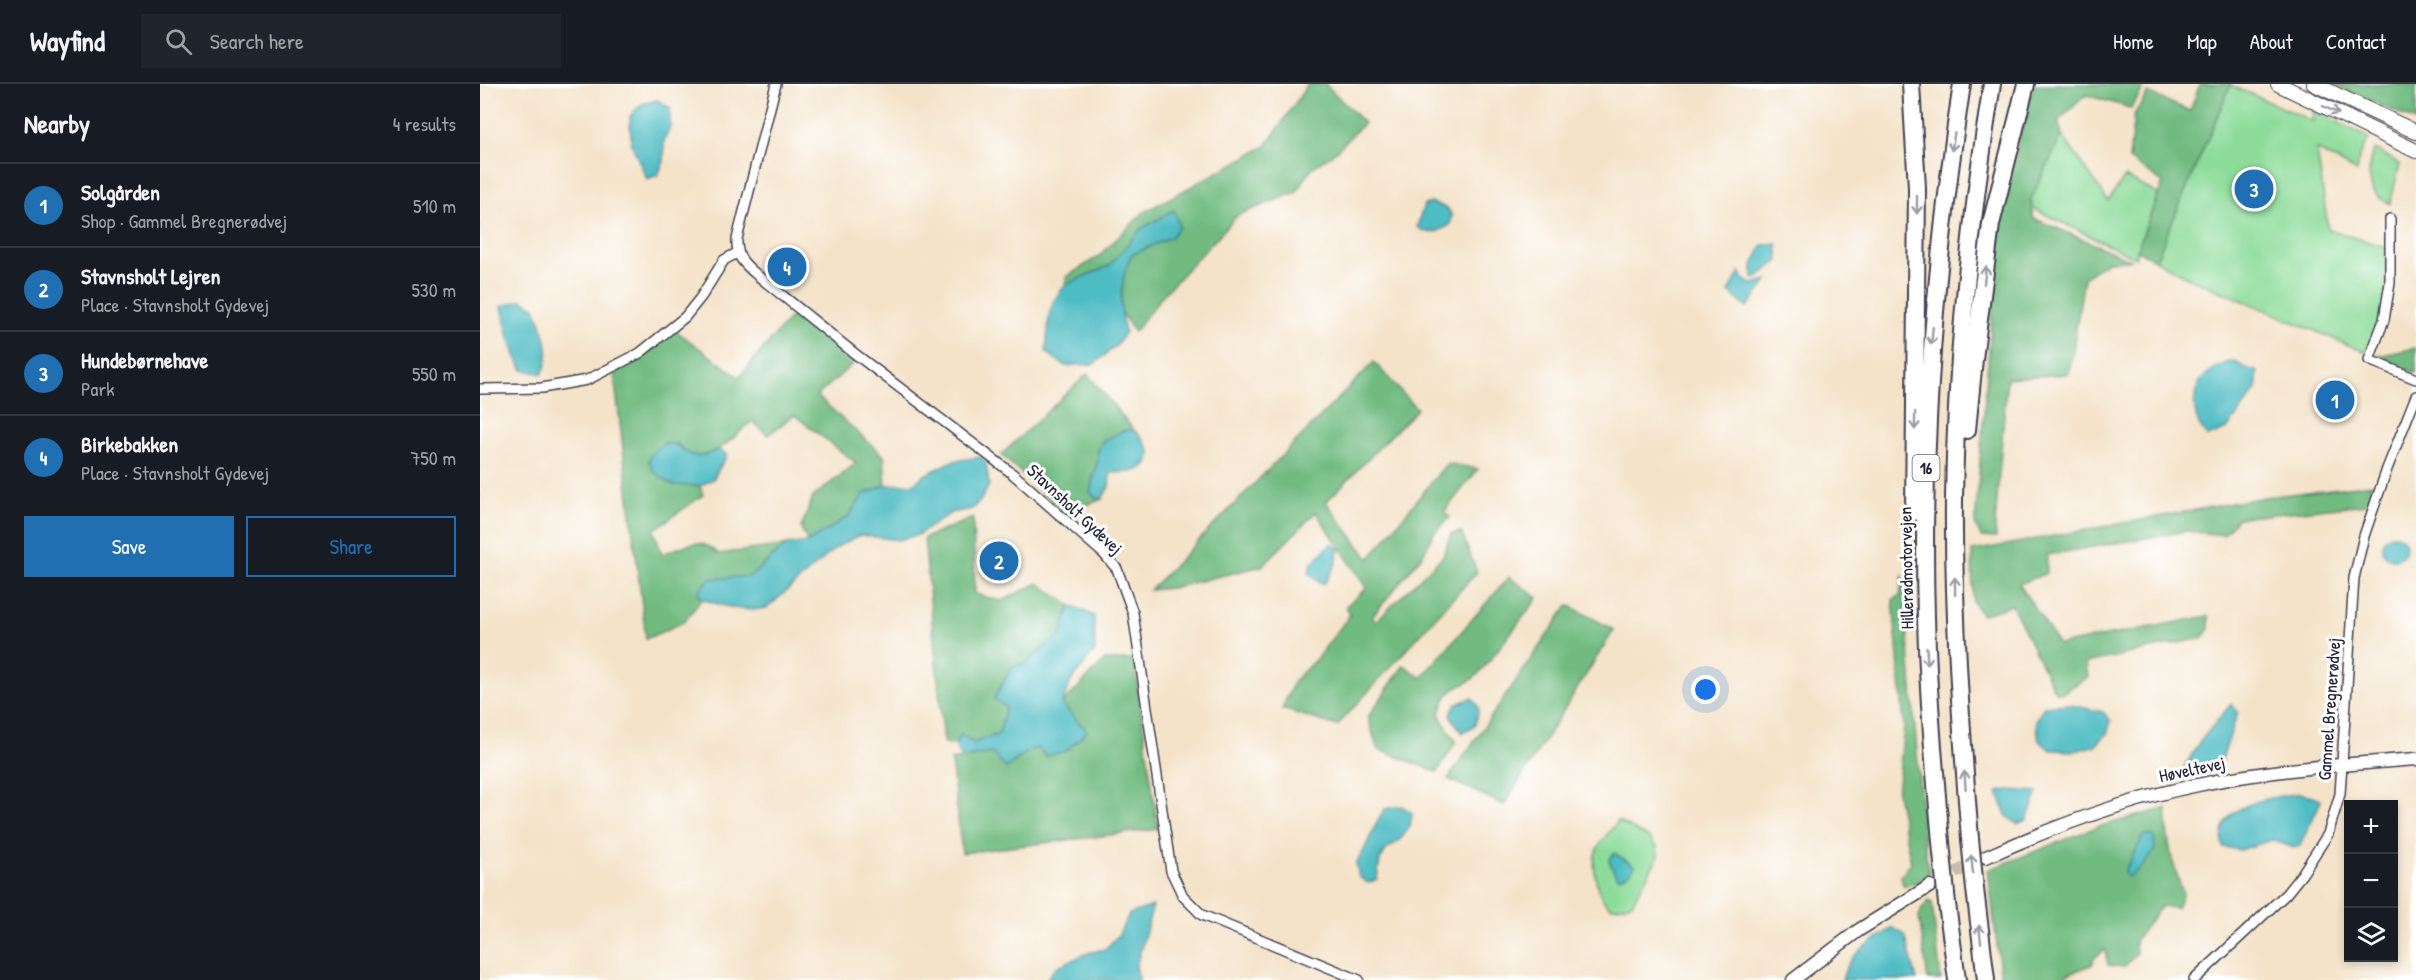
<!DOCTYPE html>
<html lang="en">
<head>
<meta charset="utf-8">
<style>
  body { margin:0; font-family:"Patrick Hand",sans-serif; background:#20242c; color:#f1f3f6 }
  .controls { position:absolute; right:18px; bottom:18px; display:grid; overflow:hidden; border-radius:0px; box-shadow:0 3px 9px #0003 }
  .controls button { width:54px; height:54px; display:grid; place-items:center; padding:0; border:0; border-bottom:2px solid #363941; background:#171b24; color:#f1f3f6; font:30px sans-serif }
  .you { position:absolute; left:1226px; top:606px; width:21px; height:21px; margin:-15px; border:4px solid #fff; border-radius:50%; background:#1a73e8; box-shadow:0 0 0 9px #1a73e833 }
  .badge { display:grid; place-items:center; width:39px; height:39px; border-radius:50%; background:#1f6fb2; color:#fff; font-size:20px; font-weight:700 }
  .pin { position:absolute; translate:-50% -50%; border:3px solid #fff; box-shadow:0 2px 6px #0006 }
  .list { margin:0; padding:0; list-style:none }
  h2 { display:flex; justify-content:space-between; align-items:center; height:78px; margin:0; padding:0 24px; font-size:26px }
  h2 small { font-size:20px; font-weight:400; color:#9ea1a6 }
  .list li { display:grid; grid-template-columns:39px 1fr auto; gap:18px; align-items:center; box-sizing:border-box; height:84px; padding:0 24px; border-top:2px solid #363941 }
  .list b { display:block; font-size:22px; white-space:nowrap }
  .list p { margin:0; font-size:20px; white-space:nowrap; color:#9ea1a6 }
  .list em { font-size:20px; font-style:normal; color:#9ea1a6 }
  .actions { display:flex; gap:12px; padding:18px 24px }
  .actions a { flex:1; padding:14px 0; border:2px solid #1f6fb2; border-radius:0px; text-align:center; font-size:21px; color:#1f6fb2 }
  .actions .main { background:#1f6fb2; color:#fff }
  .icon { flex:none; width:33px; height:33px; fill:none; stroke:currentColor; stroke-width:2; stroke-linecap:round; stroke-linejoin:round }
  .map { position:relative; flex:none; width:1936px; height:896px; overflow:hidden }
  header { display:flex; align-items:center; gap:36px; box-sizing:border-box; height:84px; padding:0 30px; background:#171b24; border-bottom:2px solid #363941 }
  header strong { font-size:28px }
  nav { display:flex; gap:33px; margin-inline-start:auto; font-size:21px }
  .search { width:420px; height:54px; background:#20242c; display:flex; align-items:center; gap:15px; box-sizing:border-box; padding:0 21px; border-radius:0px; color:#9ea1a6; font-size:22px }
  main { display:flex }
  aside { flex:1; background:#171b24 }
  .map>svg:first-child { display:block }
  .green { fill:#8cdb99; stroke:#577e6a; stroke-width:1.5 }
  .forest { fill:#71bb81; stroke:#4a6e5e; stroke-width:1.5 }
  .water { fill:#4ebcc3; stroke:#386f7f; stroke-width:1.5 }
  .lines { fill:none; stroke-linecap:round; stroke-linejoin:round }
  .tertiary-tunnel { stroke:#cabcad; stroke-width:12; stroke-dasharray:12 6; stroke-linecap:butt }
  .minor-casing { stroke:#423f50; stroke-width:12 }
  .tertiary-casing { stroke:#423f50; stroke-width:15 }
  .secondary-casing { stroke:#423f50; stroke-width:16 }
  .motorway-casing { stroke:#423f50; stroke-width:20 }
  .minor { stroke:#fff; stroke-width:9 }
  .tertiary { stroke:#fff; stroke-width:12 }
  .secondary { stroke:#fff; stroke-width:14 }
  .motorway { stroke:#fff; stroke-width:16 }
  .motorway-bridge-casing { stroke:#423f50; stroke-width:20; stroke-linecap:butt }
  .motorway-bridge { stroke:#fff; stroke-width:16 }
  .oneway { stroke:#9c9ca7 }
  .labels { text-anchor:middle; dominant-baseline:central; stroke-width:6; stroke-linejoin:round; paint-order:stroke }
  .shield { fill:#fff; stroke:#646476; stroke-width:1.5 }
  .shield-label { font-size:16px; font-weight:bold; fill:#22223b }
  .street-label { font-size:18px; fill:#22223b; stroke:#fff }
</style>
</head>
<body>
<header>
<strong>Wayfind</strong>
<div class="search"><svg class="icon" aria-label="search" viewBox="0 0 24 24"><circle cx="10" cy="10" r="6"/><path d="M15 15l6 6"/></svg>Search here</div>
<nav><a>Home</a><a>Map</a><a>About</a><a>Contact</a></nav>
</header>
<main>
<aside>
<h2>Nearby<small>4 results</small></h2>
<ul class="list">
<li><span class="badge">1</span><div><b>Solgården</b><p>Shop · Gammel Bregnerødvej</p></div><em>510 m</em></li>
<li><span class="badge">2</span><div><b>Stavnsholt Lejren</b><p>Place · Stavnsholt Gydevej</p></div><em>530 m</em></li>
<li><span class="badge">3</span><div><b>Hundebørnehave</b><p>Park</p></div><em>550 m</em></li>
<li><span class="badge">4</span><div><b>Birkebakken</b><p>Place · Stavnsholt Gydevej</p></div><em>750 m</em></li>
</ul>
<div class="actions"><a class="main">Save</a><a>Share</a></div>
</aside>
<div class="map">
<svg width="1936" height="896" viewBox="0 0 1936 896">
  <rect width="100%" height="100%" fill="#fff"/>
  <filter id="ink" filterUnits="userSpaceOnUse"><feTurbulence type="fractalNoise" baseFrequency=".0167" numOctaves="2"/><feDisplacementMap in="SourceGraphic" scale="12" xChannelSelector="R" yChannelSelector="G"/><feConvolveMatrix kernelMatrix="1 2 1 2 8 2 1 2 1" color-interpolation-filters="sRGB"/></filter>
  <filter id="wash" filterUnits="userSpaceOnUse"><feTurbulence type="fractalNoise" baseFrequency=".008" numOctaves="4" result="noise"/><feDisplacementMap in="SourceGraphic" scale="24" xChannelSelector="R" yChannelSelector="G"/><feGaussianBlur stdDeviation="1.35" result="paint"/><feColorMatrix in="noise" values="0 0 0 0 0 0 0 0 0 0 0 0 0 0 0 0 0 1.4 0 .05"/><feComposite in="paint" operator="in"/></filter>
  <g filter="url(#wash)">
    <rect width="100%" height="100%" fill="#f4e3c9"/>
    <g class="green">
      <path d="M1750 1 1833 37V25L1889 54 1879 72 1877 88 1837 66 1848 145 1905 163 1907 200 1900 238 1885 268 1709 194 1676 176Z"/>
      <path d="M1582 51 1628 117 1645 93 1678 110 1657 166 1656 174 1552 124 1551 115Z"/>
      <path d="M1895 65 1920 80 1910 120C1906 118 1900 115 1897 112 1887 101 1887 77 1895 65Z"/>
      <path d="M1138 737 1169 754 1177 763 1178 773 1152 819C1147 820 1139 824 1133 823 1117 820 1111 781 1116 768 1120 757 1132 746 1138 737Z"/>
    </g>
    <g class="forest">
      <path d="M828 0H845L884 39 855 68 831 85 817 108 758 131 683 211 654 248 640 226 644 188 651 171 670 163 661 145 629 182 585 201 586 193 618 173 664 128 786 62Z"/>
      <path d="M1554 0H1666L1651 24 1606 11 1578 37 1582 51 1551 115 1553 134 1651 176 1628 177 1604 194 1589 290 1527 294 1515 440 1516 454 1501 453 1495 440 1517 163 1540 50Z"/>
      <path d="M1720 0H1751L1676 176 1657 166 1683 99 1649 75 1654 31 1668 9 1710 27Z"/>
      <path d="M1853 0H1936V37Z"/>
      <path d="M315 228 375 278 337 312 404 372 406 401 384 410 368 433 328 459 321 444 333 413 376 379 314 331 288 351 272 337C258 349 231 379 211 371 206 369 200 362 196 359L193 401 220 402 223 411 174 446 182 470C207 461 217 451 239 470L306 461 271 492 218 510 222 515 204 538 166 555 134 290 161 274 196 247 259 293Z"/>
      <path d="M1936 264V289L1898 272Z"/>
      <path d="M894 278 937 325 846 418 889 475 967 379 998 385 964 428 970 433 954 449 944 469 892 533 896 537 963 472 971 450 981 448 997 488 857 642 802 625 814 597 838 573 870 531 866 522 887 504 836 428 782 482 691 504 670 506Z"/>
      <path d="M607 290 654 346 642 347 618 366V376L611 400 616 414 622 415 593 426 591 434 521 371Z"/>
      <path d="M1894 400 1886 420 1758 434 1743 451 1706 447 1567 471V489L1539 500 1579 561 1729 532V545L1722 554 1606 579 1608 593 1582 609 1575 608 1532 521 1502 531 1493 518 1492 467 1785 413Z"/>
      <path d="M493 434 495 510 522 517 558 499 590 521 581 551 545 579 532 583 514 614 526 623 519 650 493 659 481 650 475 661 464 659 444 454Z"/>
      <path d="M1423 490 1444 758 1450 793 1426 802 1423 801 1421 792 1431 779 1417 710 1424 642 1413 516 1420 512Z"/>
      <path d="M1029 493 1058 514C1038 539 1020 564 999 589 984 607 966 597 960 632L976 658 957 688 897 665 888 633 924 581 941 594Z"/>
      <path d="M1088 521 1134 546 1024 721 968 695Z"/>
      <path d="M625 576H654L678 745 482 769 471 676 512 669 526 684 550 666 558 664 566 672 582 620Z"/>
      <path d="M1687 724C1685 755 1693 781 1703 809L1697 824 1681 822 1655 857 1656 870 1644 883 1628 881 1625 866 1614 874 1612 881 1588 890 1582 896H1521L1508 786 1617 743Z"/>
      <path d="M1449 817 1452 819 1461 896H1448L1439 833 1442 825Z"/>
    </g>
    <g class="water">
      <path d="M177 16 190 24V43L184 57V77L178 91 167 95 151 59 150 32 162 20Z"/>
      <path d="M952 119 967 124 972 132 970 141C958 148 950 153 937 143L944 121Z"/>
      <path d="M694 126 699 143 691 153 651 171C640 196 638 221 645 248L637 261 614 280 585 282 566 268 569 232 573 218 585 201 629 182 661 145Z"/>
      <path d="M1297 160 1299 177 1277 193 1273 194V181L1283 161Z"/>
      <path d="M1260 187 1264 196 1271 200 1288 196 1267 224 1249 208Z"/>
      <path d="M42 216 55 223C62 244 75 269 62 290L43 286C31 265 26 245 22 222Z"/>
      <path d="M1753 277 1768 285 1778 288 1776 305 1761 327 1747 345 1728 353C1713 339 1709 309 1724 293 1732 284 1741 281 1753 277Z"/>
      <path d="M654 346 663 355 671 370C665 393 646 386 630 390L629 403 622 415 616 414 610 408 618 376V366L622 358 642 347Z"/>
      <path d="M184 359C200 359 198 364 210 370 219 375 230 369 239 366L246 370V373L233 395 220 402 193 401 174 388 169 377 172 369Z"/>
      <path d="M501 373 506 378 509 401 501 416 492 425 471 429 438 451 418 456 380 451 357 463 287 524C264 529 244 522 222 515L218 510 220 505 230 495 271 492 306 461 328 458 368 433 384 410 406 401 433 400 443 392 473 377Z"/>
      <circle cx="1914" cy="463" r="12"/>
      <path d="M852 459 858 465 857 478 845 499H840L829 489 831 480Z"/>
      <path d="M590 521 614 532 615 567 591 597 582 620 607 647 586 667 566 672 558 664 550 666 526 684 512 669 482 674 475 661 481 650 493 659 519 650 526 623 514 615 532 583 545 579 581 551Z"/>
      <path d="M992 614 999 624 995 641 982 649 970 631 976 620Z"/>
      <path d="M1587 620 1623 628 1631 637 1627 650 1616 661 1595 667 1571 666 1559 657 1556 637 1564 622Z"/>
      <path d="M1751 620 1758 628 1739 684 1701 689 1718 660Z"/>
      <path d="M1528 706 1558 708 1547 736 1537 740 1526 731 1518 708Z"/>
      <path d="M1819 709 1833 712 1841 717 1820 762 1814 764 1792 756 1760 766 1743 763C1732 721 1790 713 1819 709Z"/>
      <path d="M922 722 932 729 930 743 919 757 906 766 900 776 897 795 888 799 879 793 876 779C889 762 892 743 905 725Z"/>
      <path d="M1664 751 1674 752 1675 766 1663 782 1648 793 1644 788Z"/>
      <path d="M1134 769 1155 782 1149 790 1139 794 1135 790 1129 776Z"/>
      <path d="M673 822 656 882 659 896H566L576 883 608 869 625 865 638 852 649 830Z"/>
      <path d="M1413 844 1425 851 1437 896H1362C1368 870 1392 857 1413 844Z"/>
    </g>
  </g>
  <g filter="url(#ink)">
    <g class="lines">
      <path class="tertiary-tunnel" d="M1459 797 1506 773"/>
      <g class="minor-casing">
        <g id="minor">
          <path d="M296 0 257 155C256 173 264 180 277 191L374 269 533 390 624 470 637 485 653 529 691 787 703 812 722 831 879 896"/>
          <path d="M1910 135V199L1904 236 1889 276 1936 295"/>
          <path d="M0 305 62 304 107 296 160 269 205 233 221 213 244 176 257 169"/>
          <path d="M1714 896 1806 810 1822 790 1848 750 1860 710 1874 494 1884 452 1907 385 1936 312"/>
        </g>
      </g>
      <g class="tertiary-casing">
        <g id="tertiary">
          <path d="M1506 773C1575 742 1644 716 1718 701 1789 685 1863 681 1936 675"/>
          <path d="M1313 896 1379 846 1450 802"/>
        </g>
      </g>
      <g class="secondary-casing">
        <g id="secondary">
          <path d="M1798 0 1936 67"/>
          <path d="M1834 0 1936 48"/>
        </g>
      </g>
      <g class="motorway-casing">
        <g id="motorway">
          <path d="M1431 0 1437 104 1434 428"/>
          <path d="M1487 346 1494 275 1511 140 1546 0"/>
          <path d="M1490 755C1481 642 1473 528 1474 415 1476 276 1490 137 1512 0"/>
          <path d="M1462 769C1455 691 1448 612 1446 534 1441 354 1455 177 1482 0"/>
          <path d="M1495 805 1506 896"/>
          <path d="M1467 820 1477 896"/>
        </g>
      </g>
      <use href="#minor" class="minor"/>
      <use href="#tertiary" class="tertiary"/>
      <use href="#secondary" class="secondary"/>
      <use href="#motorway" class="motorway"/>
      <g class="motorway-bridge-casing">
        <g id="motorway-bridge">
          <path d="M1490 755 1495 805"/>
          <path d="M1462 769 1467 820"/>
        </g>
      </g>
      <use href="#motorway-bridge" class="motorway-bridge"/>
    </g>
    <defs><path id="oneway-shaft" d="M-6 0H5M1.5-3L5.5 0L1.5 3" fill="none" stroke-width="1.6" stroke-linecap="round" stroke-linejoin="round" transform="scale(1.5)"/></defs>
    <g class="oneway">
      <use href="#oneway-shaft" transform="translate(1851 26) rotate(26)"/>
      <use href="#oneway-shaft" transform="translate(1473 58) rotate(99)"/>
      <use href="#oneway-shaft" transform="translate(1437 121) rotate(90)"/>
      <use href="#oneway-shaft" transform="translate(1505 191) rotate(-83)"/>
      <use href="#oneway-shaft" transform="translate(1452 252) rotate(95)"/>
      <use href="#oneway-shaft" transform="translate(1435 337) rotate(91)"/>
      <use href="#oneway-shaft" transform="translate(1475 502) rotate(-91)"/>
      <use href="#oneway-shaft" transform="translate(1447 572) rotate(87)"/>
      <use href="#oneway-shaft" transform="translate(1485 696) rotate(-94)"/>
      <use href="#oneway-shaft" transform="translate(1492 780) rotate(-96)"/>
      <use href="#oneway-shaft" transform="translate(1500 850) rotate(-97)"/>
    </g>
  </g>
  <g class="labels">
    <rect class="shield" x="1432.5" y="371" width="27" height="26" rx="4.5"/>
    <g class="shield-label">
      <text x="1446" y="384">16</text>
    </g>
    <g class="street-label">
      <text transform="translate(595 425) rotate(43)">Stavnsholt Gydevej</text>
      <text transform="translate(1426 484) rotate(-91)">Hillerødmotorvejen</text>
      <text transform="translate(1849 625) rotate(-86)">Gammel Bregnerødvej</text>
      <text transform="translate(1712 685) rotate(-12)">Høveltevej</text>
    </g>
  </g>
</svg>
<div class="controls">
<button>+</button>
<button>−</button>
<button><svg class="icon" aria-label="layers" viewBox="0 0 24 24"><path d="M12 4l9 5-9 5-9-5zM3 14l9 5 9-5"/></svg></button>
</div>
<div class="you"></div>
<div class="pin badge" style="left:1855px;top:316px">1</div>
<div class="pin badge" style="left:519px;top:477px">2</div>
<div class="pin badge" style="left:1774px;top:105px">3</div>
<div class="pin badge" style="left:307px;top:183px">4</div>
</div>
</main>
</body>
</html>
